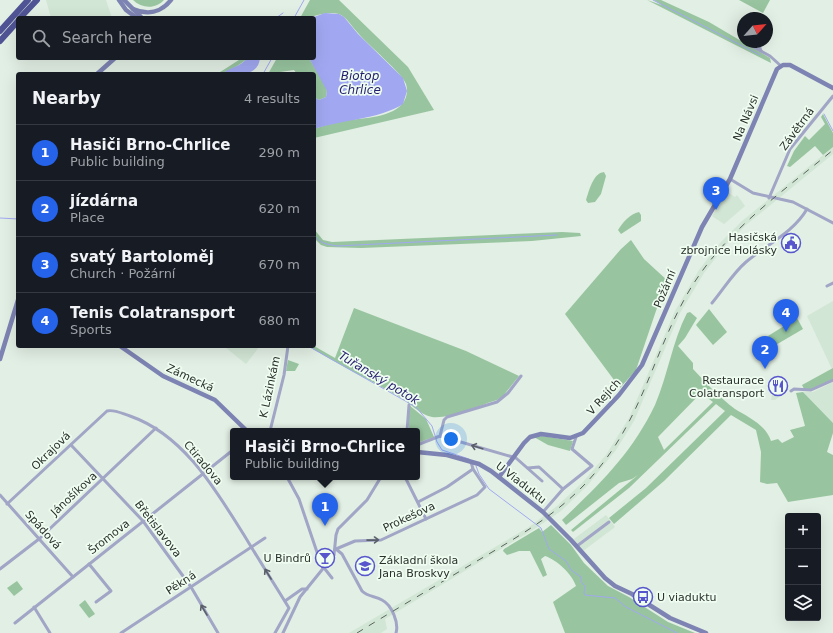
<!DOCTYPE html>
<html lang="en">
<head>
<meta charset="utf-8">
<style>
  body { margin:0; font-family:"DejaVu Sans",sans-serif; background:#242831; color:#f1f3f6 }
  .controls { position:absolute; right:12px; bottom:12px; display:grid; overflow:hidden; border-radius:4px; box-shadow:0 4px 16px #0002 }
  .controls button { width:36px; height:36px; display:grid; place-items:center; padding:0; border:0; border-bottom:1px solid #363941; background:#171b24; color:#f1f3f6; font:20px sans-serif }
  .compass { position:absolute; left:737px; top:12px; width:36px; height:36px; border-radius:50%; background:#171b24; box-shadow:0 4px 16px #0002; rotate:63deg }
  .you { position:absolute; left:451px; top:439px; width:14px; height:14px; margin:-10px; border:3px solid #fff; border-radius:50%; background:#1a73e8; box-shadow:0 0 0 6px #1a73e833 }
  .badge { display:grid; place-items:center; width:26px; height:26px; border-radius:50%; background:#2563eb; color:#fff; font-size:13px; font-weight:700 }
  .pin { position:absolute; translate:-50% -33px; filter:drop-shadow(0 1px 2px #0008) }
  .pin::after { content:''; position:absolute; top:21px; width:14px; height:12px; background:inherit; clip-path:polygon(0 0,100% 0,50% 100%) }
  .popup { position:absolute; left:230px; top:428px; width:190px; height:52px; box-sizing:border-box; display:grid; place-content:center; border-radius:4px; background:#171b24; filter:drop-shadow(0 1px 3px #0005); font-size:13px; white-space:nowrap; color:#9ea1a6 }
  .popup b { font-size:15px; color:#f1f3f6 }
  .popup::after { content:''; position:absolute; left:50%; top:100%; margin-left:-8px; border:8px solid transparent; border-top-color:#171b24 }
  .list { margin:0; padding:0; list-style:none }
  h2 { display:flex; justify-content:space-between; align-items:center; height:52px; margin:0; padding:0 16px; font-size:17px }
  h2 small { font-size:13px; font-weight:400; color:#9ea1a6 }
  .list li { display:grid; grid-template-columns:26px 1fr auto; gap:12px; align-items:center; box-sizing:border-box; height:56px; padding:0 16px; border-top:1px solid #363941 }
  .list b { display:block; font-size:15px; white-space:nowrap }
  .list p { margin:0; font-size:13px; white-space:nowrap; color:#9ea1a6 }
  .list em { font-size:13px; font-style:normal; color:#9ea1a6 }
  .icon { flex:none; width:22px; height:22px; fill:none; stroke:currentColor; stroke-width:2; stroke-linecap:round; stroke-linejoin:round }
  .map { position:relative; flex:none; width:833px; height:633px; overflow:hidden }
  .search { position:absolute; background:#171b24; box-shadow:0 4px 16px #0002; left:16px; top:16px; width:300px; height:44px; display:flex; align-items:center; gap:10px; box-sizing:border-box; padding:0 14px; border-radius:4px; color:#9ea1a6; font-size:15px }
  .panel { position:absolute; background:#171b24; box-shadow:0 4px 16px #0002; left:16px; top:72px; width:300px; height:276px; border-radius:4px }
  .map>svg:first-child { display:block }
  .built { fill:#d2e6d5 }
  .green { fill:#98c59f; fill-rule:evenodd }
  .water { fill:#a1a8f1 }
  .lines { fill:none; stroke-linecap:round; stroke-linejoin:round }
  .stream { stroke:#a1a8f1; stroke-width:1 }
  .street { stroke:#a1a5c6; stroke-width:3 }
  .secondary { stroke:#7d83b2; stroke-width:4.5 }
  .highway { stroke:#505495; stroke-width:6 }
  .rail { stroke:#5b625d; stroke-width:1; stroke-dasharray:7 7; stroke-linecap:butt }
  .oneway { stroke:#5a5f6a }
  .labels { text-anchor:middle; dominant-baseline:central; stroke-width:3.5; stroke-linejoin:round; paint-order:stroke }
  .street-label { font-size:11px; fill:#2b302c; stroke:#effdf1 }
  .poi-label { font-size:11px; fill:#2b302c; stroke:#effdf1; text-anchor:end }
  .water-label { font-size:12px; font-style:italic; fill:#251d6f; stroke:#effdf1 }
</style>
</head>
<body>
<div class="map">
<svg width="833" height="633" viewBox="0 0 833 633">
  <rect width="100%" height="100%" fill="#e2efe4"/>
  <g class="built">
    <path d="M46 0H106L112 18H51Z"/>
    <path d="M833 147V154L746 225 724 247 704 273 680 313 634 421 616 450 587 486 561 511 536 528 385 619 387 629 381 633H349L529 527 557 506 583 482 606 455 629 418 675 311 699 270 720 243 742 221Z"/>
    <path d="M726 191 735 197 737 195 745 206 724 224 712 216 715 210 718 211 716 209Z"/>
    <path d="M833 301V368L832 369 807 316Z"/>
    <path d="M227 346H260L246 364 226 348Z"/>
    <path d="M833 382V423L803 392H813Z"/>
    <path d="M785 384 789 389 775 400H771L772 394 769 389 771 387 775 392Z"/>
    <path d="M606 515 615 527 583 551 574 539Z"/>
  </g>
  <g class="green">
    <path d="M133 0H164C156 9 142 9 133 0Z"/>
    <path d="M310 0H339L408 67 434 110 314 138V129C323 126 332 123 341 121 359 118 389 119 402 104 407 99 408 90 406 84 403 74 367 44 358 33 352 27 347 17 339 14 327 10 313 18 300 18Z"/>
    <path d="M647 0 662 5 654 0H661L709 22 770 58 771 63Z"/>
    <path d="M739 0H770L763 13Z"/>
    <path d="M242 58H247C243 64 224 74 217 74Z"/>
    <path d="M277 58H309L326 87 327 91 326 97 319 100 314 97V74H297L294 70 280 72 278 74H268Z"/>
    <path d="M823 114 833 133V147L823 155 815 146 790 167 787 166 794 151 805 136 809 140 825 124 821 117Z"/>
    <path d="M604 172 606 176 601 194 595 202 588 203 586 200C589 191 593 173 604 172Z"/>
    <path d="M639 212 641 215V221L621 234 618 230C623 222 630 214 639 212Z"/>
    <path d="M314 229 323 240 332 242 562 232 580 233 581 236 532 241 361 248 327 247 321 245 314 238Z"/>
    <path d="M631 240 644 259 669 282 659 302 636 370 620 388 565 314 621 249Z"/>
    <path d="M354 308 466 351 519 376 503 396 497 400C480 405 450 419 432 417 420 415 409 402 398 396 368 379 337 364 308 346H314L335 358Z"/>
    <path d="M709 309 727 332 713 345 696 325Z"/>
    <path d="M690 312 697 318 685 338 678 346 693 363V369C706 383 720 398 735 409 748 417 766 425 771 441L778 439 782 443 794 437 790 430 805 426 796 393 803 392 833 423V433L827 452 833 455V495L788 502 777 483 767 484 760 482 761 452 756 430 731 415 664 481 614 524 609 518 646 488 725 411 716 404 629 488 573 532 571 530 638 475 632 479 619 483 566 525 562 520C600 484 632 453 655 405 668 375 672 342 687 313ZM701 393 713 402 664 450 658 437Z"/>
    <path d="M797 318 803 329 774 346 768 336Z"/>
    <path d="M288 360 299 364 295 371H286Z"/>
    <path d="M833 368V379L809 390 804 389 802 385Z"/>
    <path d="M409 405 426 419 434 437 417 443V431H409Z"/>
    <path d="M542 436 573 441 570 451 548 445 534 437Z"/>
    <path d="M551 525 571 545 584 563 608 586 629 597 668 622 695 633H565L553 602 576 586C572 574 557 560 545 556L541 559 547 575 543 577 530 551H519L507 555 503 551 504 549 539 528 542 532Z"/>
    <path d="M17 581 23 589 14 596 7 588Z"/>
    <path d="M85 600 95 614 89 618 79 605Z"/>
  </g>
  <g class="water">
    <path d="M325 13 339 14 344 17 358 34 403 78 407 91 403 104C380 119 341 120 314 129V97L319 100 326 97 327 91 309 58H314V18H311Z"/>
    <path d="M247 58H260C258 78 236 74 222 74 230 67 241 67 247 58Z"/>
  </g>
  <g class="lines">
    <g class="stream">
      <path d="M653 0 760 55"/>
      <path d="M276 18 283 13"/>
      <path d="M294 18 304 0"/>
      <path d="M263 74 272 58"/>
      <path d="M824 114 833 131"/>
      <path d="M0 218 18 219"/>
      <path d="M314 235C320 244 327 244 337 246L557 235"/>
      <path d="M308 346 416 407 432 426 437 442 442 450 469 459"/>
      <path d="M476 466 479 474 489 489 541 528 549 549 566 561 571 570 581 577V582L585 586 584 593 585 595 615 598 626 607 677 633"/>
    </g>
    <g class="street">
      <path d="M748 42V44L770 56 781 66"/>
      <path d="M758 42 761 51"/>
      <path d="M730 179 753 193 793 202 833 223"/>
      <path d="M769 198 790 149 833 96"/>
      <path d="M827 286 833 283"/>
      <path d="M712 303C723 290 733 273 746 262 766 245 794 232 807 209"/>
      <path d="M791 391 794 389 811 390 833 380"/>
      <path d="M270 431 284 375 288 346"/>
      <path d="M407 431 409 405"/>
      <path d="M440 436 516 458 542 481"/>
      <path d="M71 445 143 521 191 587 218 633"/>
      <path d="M417 445 440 436 444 420 447 417 497 402 508 393 521 376"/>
      <path d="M528 468 539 467 563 489"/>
      <path d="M287 477 299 499 321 564 332 578"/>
      <path d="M405 477 426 519"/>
      <path d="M0 495 73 577"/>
      <path d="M418 502 447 487 473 469"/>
      <path d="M7 504 107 411C114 409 123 414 130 416 184 435 215 489 244 535 259 560 274 584 289 608L275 633"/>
      <path d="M543 512 563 489 592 466 572 449 576 437"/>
      <path d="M577 546 609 522"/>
      <path d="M336 549 355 541 381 540 477 495 485 487 473 469 471 462"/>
      <path d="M336 549 342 554 362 591C368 597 376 596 382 600 392 605 399 623 396 633"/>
      <path d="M89 564 111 591 96 602"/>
      <path d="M0 569 39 539 156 428"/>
      <path d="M285 601 302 589H307"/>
      <path d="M34 607 50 633"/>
      <path d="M15 623 233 450"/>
      <path d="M121 633 265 538"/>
      <path d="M283 633 300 597 334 555 336 535 338 529 367 500 381 477"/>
    </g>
    <g class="secondary">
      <path d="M119 0 126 10 137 18"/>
      <path d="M124 0 142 18"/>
      <path d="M133 9C147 15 161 13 171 0"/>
      <path d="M97 74 115 58"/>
      <path d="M120 346 163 376 215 400 247 431"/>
      <path d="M0 359 18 300"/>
      <path d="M417 452 447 455 479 464 491 471 543 512 571 540 605 578 615 586 632 594 670 618 706 633"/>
      <path d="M499 477 524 443 530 437 541 434 570 438 583 433 619 395 642 365 702 227 730 179 777 69 783 65H790L833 88"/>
    </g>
    <g class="highway">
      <path d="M20 18 37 0"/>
      <path d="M0 31 28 0"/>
      <path d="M0 41 18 21"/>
    </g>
    <path class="rail" d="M357 633C396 609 437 585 477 561 519 536 562 512 594 474 643 417 653 353 689 291 724 232 781 193 833 150"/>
  </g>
  <defs><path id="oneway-shaft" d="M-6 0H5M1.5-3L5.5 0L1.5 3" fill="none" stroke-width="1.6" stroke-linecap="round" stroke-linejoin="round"/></defs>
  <g class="oneway">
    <use href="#oneway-shaft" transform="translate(477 447) rotate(-163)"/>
    <use href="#oneway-shaft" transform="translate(373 540) rotate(-1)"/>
    <use href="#oneway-shaft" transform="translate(268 574) rotate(-122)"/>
    <use href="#oneway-shaft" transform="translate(204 610) rotate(-121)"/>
  </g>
  <defs>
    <g id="civic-ring" transform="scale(1)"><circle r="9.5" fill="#effdf1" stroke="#5856cd" stroke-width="1.5"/><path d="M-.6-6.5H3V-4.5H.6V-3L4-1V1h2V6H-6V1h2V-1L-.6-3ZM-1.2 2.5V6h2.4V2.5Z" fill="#5856cd"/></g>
    <g id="restaurant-ring" transform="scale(1)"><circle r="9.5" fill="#effdf1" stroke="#5856cd" stroke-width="1.5"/><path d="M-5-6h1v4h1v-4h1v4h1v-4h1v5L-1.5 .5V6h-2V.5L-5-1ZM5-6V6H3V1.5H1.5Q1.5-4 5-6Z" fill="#5856cd"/></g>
    <g id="bar-ring" transform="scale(1)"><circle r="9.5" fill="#effdf1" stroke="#5856cd" stroke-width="1.5"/><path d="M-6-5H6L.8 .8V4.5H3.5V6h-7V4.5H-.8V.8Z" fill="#5856cd"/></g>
    <g id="school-ring" transform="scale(1)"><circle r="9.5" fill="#effdf1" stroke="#5856cd" stroke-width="1.5"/><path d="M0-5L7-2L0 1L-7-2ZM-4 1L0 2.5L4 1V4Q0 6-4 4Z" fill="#5856cd"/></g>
    <g id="bus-ring" transform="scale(1)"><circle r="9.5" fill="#effdf1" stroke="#5856cd" stroke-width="1.5"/><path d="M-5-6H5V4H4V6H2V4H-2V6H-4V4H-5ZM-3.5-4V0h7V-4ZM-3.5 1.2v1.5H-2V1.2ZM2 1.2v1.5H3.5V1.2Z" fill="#5856cd"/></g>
  </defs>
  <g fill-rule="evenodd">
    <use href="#civic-ring" x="791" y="243"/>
    <use href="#restaurant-ring" x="778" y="386"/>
    <use href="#bar-ring" x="325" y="558"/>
    <use href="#school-ring" x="365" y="566"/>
    <use href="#bus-ring" x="643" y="597"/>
  </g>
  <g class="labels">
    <g class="street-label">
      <text transform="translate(746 118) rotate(-67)">Na Návsi</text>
      <text transform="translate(797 129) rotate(-54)">Závětrná</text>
      <text transform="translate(665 289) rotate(-67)">Požární</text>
      <text transform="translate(190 378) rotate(25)">Zámecká</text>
      <text transform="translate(270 387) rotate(-78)">K Lázinkám</text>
      <text transform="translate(604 397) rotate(-48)">V Rejích</text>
      <text transform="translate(51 451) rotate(-44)">Okrajová</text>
      <text transform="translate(203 463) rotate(50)">Ctiradova</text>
      <text transform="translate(521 483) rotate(38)">U Viaduktu</text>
      <text transform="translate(74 494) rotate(-43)">Jánošíkova</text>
      <text transform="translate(409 517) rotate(-25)">Prokešova</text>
      <text transform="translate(158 529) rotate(52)">Břetislavova</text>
      <text transform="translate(43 530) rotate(48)">Spádová</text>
      <text transform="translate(109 537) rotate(-38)">Šromova</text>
      <text transform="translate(181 583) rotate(-33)">Pěkná</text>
    </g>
    <g class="poi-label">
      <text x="777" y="237">Hasičská<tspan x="777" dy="13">zbrojnice Holásky</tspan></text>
      <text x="764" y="380">Restaurace<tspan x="764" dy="13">Colatransport</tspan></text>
      <text x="311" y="558">U Bindrů</text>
      <text x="379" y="560" text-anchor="start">Základní škola<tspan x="379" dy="13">Jana Broskvy</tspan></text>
      <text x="657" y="597" text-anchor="start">U viaduktu</text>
    </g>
    <g class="water-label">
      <text x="360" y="76">Biotop<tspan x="360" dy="14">Chrlice</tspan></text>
      <text transform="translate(379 378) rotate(31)">Tuřanský potok</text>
    </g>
  </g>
</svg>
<div class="controls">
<button>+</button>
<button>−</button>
<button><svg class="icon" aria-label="layers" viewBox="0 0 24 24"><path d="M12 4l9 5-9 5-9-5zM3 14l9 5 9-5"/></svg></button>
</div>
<svg class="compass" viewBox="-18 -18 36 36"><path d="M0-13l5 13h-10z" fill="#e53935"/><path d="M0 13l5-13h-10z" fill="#9ea1a6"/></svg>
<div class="you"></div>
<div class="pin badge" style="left:325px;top:526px">1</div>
<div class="popup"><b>Hasiči Brno-Chrlice</b>Public building</div>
<div class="pin badge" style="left:765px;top:369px">2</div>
<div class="pin badge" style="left:716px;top:210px">3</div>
<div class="pin badge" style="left:786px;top:332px">4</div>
<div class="search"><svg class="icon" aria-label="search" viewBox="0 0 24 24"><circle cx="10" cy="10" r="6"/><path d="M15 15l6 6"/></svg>Search here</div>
<section class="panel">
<h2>Nearby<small>4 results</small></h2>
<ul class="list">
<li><span class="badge">1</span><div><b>Hasiči Brno-Chrlice</b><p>Public building</p></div><em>290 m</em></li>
<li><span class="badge">2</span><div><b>jízdárna</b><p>Place</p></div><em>620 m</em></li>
<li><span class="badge">3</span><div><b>svatý Bartoloměj</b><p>Church · Požární</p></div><em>670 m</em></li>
<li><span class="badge">4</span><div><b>Tenis Colatransport</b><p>Sports</p></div><em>680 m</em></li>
</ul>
</section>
</div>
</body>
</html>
